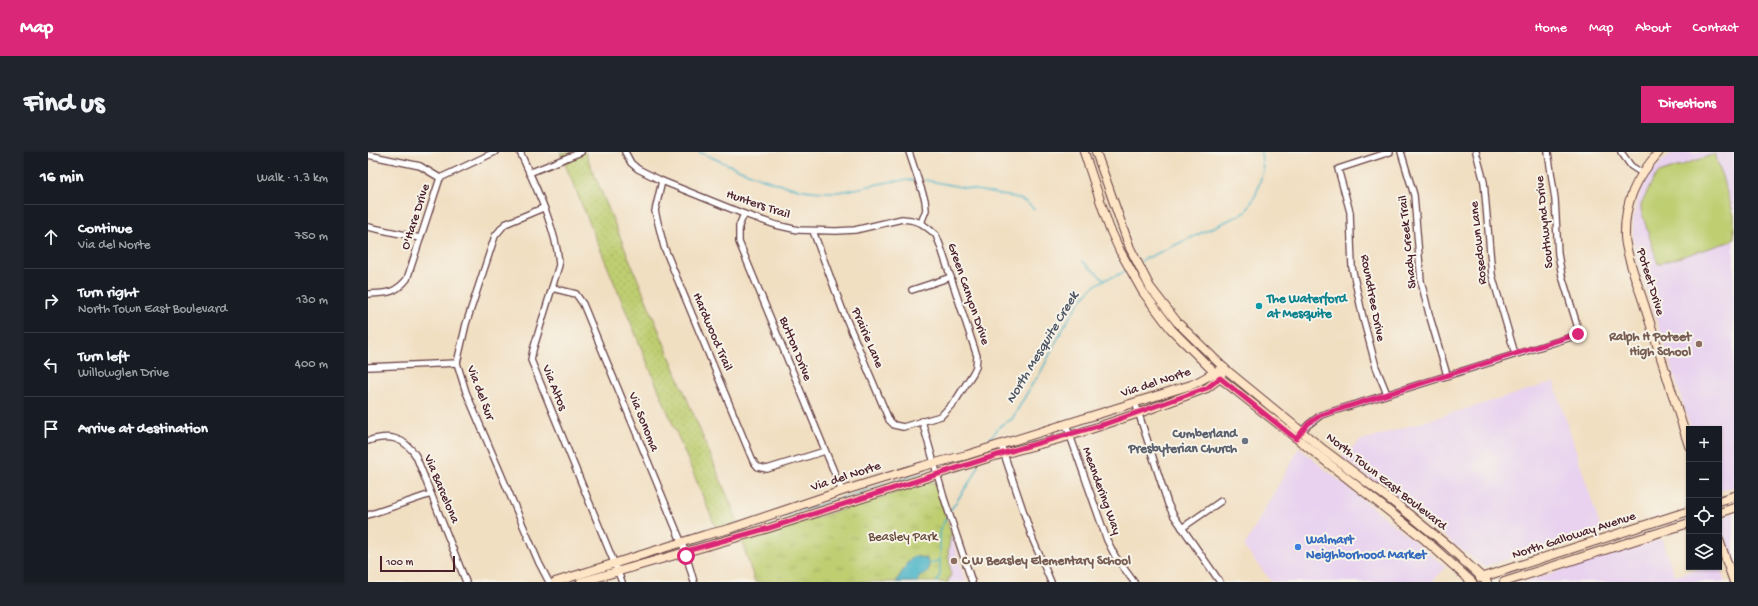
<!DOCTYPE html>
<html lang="en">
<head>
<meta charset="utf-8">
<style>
  body { margin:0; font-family:"Gochi Hand",sans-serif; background:#20242c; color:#f1f3f6 }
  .controls { position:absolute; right:12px; bottom:12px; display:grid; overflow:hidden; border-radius:0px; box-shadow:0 1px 3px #0004 }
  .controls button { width:36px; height:36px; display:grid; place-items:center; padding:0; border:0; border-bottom:1px solid #363941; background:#171b24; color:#f1f3f6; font:20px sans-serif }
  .scale { position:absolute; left:12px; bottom:10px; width:75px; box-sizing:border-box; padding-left:4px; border:2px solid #4a1f2b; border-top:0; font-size:11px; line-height:14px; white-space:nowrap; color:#4a1f2b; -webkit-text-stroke:3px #f7f3e8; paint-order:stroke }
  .stop { position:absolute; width:12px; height:12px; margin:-9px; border:3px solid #db2777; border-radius:50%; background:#fff }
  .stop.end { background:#db2777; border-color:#fff; box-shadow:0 1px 4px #0008 }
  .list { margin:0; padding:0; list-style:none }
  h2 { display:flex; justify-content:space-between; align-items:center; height:52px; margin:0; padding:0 16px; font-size:17px }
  h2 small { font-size:13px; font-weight:400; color:#9ea1a6 }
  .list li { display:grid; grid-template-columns:26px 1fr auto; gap:12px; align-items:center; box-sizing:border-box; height:64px; padding:0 16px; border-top:1px solid #363941 }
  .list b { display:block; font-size:15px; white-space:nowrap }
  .list p { margin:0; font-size:13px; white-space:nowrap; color:#9ea1a6 }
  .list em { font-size:13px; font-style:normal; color:#9ea1a6 }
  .icon { flex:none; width:22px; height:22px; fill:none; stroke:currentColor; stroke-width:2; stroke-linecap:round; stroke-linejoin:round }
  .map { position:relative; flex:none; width:1366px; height:430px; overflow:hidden; border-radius:0px }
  header { display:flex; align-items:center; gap:24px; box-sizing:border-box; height:56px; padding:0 20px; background:#db2777; color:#fff }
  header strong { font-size:19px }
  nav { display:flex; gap:22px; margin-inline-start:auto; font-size:14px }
  .intro { display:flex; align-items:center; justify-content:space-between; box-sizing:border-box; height:96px; padding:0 24px }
  h1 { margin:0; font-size:28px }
  .button { padding:10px 18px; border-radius:0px; background:#db2777; color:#fff; font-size:14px; font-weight:700 }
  main { display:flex; gap:24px; padding:0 24px }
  aside { flex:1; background:#171b24; border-radius:0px; box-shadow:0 1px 3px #0004 }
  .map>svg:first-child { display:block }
  .built { fill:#e8d2ef }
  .grass { fill:url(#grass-dots); stroke:#84764e }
  .park { fill:url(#park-tufts); stroke:#84764e }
  .pitch { fill:#bece71; stroke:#84764e }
  .water { fill:#4ab4c8; stroke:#4a6a7a }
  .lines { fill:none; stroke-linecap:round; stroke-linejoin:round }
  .stream { stroke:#4ab4c8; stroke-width:1.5 }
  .street-casing { stroke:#633c42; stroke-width:8 }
  .secondary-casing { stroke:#633c42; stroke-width:10 }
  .street { stroke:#fff; stroke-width:5.5 }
  .secondary { stroke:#fee5c5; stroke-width:8 }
  .route { stroke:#db2777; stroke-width:5 }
  .culture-dot { fill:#0f9aa8; stroke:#f7f3e8; stroke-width:1.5 }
  .education-dot { fill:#8d6e63; stroke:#f7f3e8; stroke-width:1.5 }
  .worship-dot { fill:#6b7280; stroke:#f7f3e8; stroke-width:1.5 }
  .shop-dot { fill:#3f7fe0; stroke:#f7f3e8; stroke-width:1.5 }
  .labels { text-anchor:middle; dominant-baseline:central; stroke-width:4; stroke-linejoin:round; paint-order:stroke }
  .street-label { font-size:13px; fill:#4a1f2b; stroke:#f7f3e8 }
  .culture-label { font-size:13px; font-weight:bold; fill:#0d838f; stroke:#f7f3e8; text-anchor:start }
  .education-label { font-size:13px; font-weight:bold; fill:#785e54; stroke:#f7f3e8; text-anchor:end }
  .worship-label { font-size:13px; font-weight:bold; fill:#5b616d; stroke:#f7f3e8; text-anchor:end }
  .park-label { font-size:13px; fill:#674b3c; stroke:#f7f3e8 }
  .shop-label { font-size:13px; font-weight:bold; fill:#366cbe; stroke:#f7f3e8; text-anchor:start }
  .water-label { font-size:14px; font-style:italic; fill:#4a5362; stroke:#f7f3e8 }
</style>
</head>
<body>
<header>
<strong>Map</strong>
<nav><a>Home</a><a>Map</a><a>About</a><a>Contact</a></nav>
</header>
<div class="intro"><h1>Find us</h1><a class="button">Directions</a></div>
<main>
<aside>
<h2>16 min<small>Walk · 1.3 km</small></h2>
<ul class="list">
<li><svg class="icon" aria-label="ahead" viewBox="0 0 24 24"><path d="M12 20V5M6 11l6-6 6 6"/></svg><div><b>Continue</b><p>Via del Norte</p></div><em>750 m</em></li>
<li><svg class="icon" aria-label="right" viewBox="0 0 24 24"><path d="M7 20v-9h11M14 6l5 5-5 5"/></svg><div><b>Turn right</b><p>North Town East Boulevard</p></div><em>130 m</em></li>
<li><svg class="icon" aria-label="left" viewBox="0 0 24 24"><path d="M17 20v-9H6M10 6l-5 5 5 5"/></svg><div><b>Turn left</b><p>Willowglen Drive</p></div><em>400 m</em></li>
<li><svg class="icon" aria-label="arrive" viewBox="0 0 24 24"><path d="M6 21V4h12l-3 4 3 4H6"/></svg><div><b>Arrive at destination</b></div></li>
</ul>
</aside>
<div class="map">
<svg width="1366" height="430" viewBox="0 0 1366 430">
  <defs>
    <pattern id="grass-dots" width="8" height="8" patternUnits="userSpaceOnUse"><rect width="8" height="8" fill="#bece71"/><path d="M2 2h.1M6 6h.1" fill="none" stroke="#a5b062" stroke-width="1.8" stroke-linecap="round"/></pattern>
    <pattern id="park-tufts" width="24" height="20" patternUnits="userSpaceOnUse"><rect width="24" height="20" fill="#bece71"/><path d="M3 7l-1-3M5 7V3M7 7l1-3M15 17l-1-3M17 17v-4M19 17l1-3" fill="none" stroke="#a5b062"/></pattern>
  </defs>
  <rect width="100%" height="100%" fill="#f7f3e8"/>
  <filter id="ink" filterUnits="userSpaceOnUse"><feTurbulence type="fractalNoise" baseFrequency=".025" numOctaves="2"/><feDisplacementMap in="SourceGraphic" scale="8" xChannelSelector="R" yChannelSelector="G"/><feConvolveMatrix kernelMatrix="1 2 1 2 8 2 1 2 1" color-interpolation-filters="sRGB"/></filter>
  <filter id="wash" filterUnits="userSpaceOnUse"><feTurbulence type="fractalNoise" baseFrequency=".012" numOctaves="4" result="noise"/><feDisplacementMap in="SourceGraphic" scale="16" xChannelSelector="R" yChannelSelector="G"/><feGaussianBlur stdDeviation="0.9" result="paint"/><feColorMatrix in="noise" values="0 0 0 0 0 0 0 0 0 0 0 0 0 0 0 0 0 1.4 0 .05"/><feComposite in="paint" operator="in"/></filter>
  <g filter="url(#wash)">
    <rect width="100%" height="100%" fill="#f1dfc2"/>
    <g class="built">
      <path d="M1305 0H1366V335L1351 339V277H1323L1269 106 1265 88V70L1268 53 1274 37 1283 21 1295 8Z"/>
      <path d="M1186 230 1233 377 1116 415 974 305 992 289Z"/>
      <path d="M931 296 1078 415 1064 430H904L876 395Z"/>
      <path d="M1366 361V414L1351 367V366Z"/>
      <path d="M583 382 594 419 598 430H580L583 422 580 399Z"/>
      <path d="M1294 387 1307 424 1339 415H1351V412L1357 430H1155Z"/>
    </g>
    <path class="grass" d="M192 0H217L370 370 351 377 348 376Z"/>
    <path class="park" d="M562 330 568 331 583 382 580 399 583 422 580 430H387L373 386 422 374Z"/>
    <path class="pitch" d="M1347 2 1366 63V87L1364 89 1290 112 1273 58V53L1286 26 1291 21Z"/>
    <path class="water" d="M548 404 559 407 561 414 560 420 552 424 550 430H528L541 408Z"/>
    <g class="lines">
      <g class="stream">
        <path d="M331 0C374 18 418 42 467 40 493 38 518 27 545 28"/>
        <path d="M557 28 649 46 658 50 666 57"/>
        <path d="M714 109 737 128"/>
        <path d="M773 109 878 60 888 42 895 19 893 0"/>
        <path d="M616 294 633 273 644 267 666 229 670 225C685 198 705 149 729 132 738 126 750 124 760 118"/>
        <path d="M582 359 607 322 610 313"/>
        <path d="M390 372 555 321"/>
        <path d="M561 412 572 408"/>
        <path d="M569 430 572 422V377L580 363"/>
      </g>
    </g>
  </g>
  <g filter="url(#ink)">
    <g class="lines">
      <g class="street-casing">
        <g id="street">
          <path d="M152 0C167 33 189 78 191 113L165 198 163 208 254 430"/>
          <path d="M257 0 263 11 270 17 294 29 376 62 408 73 430 78 468 79 487 78 534 67 543 68 553 71 561 77 568 83 572 93 609 204 608 215 605 221 588 248 573 264 535 275 526 273 521 268 475 159 445 79"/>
          <path d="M541 0 557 48 558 58 553 71"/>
          <path d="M1033 0 1046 43 1053 129 1061 162 1079 223"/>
          <path d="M1108 0 1116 30 1124 123 1147 202"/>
          <path d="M1253 0 1263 14 1274 21"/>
          <path d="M0 3 52 14 72 26"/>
          <path d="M161 21 213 0"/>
          <path d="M294 29 287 59 296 95 385 309 390 315 399 317 457 299"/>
          <path d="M175 56 137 72 127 84 98 172 89 211 98 240 171 411 181 430"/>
          <path d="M376 62 371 74V90L474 339"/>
          <path d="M0 75 52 86"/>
          <path d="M184 136 208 142 215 152 317 399 326 430"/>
          <path d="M544 138 583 125"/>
          <path d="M0 142C18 141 27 142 39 127L72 26 127 0"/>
          <path d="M0 215 89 211"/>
          <path d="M1019 242 1008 215 995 166 984 115 982 60 970 17 1022 0"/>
          <path d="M767 250 800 352 806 364 852 430"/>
          <path d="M554 269 576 346 604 430"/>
          <path d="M698 272 739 388 747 404 766 430"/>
          <path d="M932 281 940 273 953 263 1210 183V176L1194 124 1190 102 1187 47 1180 0"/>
          <path d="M0 289C21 282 36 285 48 304L98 430"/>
          <path d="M633 293 665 388 683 430"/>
          <path d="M0 363 63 342"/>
          <path d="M814 376 853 349"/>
        </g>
      </g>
      <g class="secondary-casing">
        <g id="secondary">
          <path d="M716 0 741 75 752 99 775 140 803 177 852 226 1055 386 1104 430"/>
          <path d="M728 0 762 96 782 135 809 170 856 216 956 298 1032 355 1080 394 1119 430"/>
          <path d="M1291 0C1268 26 1256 50 1257 85 1258 104 1270 133 1276 152 1291 199 1306 247 1321 294"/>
          <path d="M1351 349 1366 344"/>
          <path d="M1351 361 1366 356"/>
          <path d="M1351 388 1366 430"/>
          <path d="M1112 426 1321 359"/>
          <path d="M187 430 337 383 361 377 474 339 555 314 599 303 823 233C835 228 844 221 856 216"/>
          <path d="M213 430 401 376 623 305 702 284 771 261 839 236 852 226 856 216"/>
          <path d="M1136 430 1321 371"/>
        </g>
      </g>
      <use href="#street" class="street"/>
      <use href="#secondary" class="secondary"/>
    </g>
  </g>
  <g class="lines" filter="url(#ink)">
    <path class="route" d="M318 404 317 400 322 398 401 376 636 301 737 272 839 236 852 226 928 287 940 272 953 263 1210 182"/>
  </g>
  <circle class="culture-dot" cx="891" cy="154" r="4"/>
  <g class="education-dot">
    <circle cx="1331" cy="192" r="4"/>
    <circle cx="586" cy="409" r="4"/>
  </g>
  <circle class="worship-dot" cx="877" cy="289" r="4"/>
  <circle class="shop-dot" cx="930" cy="395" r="4"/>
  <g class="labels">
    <g class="street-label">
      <text transform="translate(390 53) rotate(19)">Hunters Trail</text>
      <text transform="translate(48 65) rotate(-72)">O'Hare Drive</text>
      <text transform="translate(1177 70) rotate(-96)">Southwynd Drive</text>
      <text transform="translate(1040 90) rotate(-96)">Shady Creek Trail</text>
      <text transform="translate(1111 91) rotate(-96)">Rosedown Lane</text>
      <text transform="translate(1282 130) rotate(73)">Poteet Drive</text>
      <text transform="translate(600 142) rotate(71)">Green Canyon Drive</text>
      <text transform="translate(1004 146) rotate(79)">Roundtree Drive</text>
      <text transform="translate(344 180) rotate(67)">Hardwood Trail</text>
      <text transform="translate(499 186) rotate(67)">Prairie Lane</text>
      <text transform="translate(427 197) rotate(68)">Button Drive</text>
      <text transform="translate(788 231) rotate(-18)">Via del Norte</text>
      <text transform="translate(186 236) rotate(68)">Via Altos</text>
      <text transform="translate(112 241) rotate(69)">Via del Sur</text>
      <text transform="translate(275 270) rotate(68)">Via Sonoma</text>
      <text transform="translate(478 325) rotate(-18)">Via del Norte</text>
      <text transform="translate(1018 330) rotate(38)">North Town East Boulevard</text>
      <text transform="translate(73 337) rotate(67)">Via Barcelona</text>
      <text transform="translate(733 339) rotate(70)">Meandering Way</text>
      <text transform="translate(1206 384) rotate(-18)">North Galloway Avenue</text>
    </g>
    <g class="culture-label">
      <text x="899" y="147">The Waterford<tspan x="899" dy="15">at Mesquite</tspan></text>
    </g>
    <g class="education-label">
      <text x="1323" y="185">Ralph H Poteet<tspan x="1323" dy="15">High School</tspan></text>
      <text x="594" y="409" text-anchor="start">C W Beasley Elementary School</text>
    </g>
    <g class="worship-label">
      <text x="869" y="282">Cumberland<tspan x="869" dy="15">Presbyterian Church</tspan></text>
    </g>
    <g class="park-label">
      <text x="535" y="385">Beasley Park</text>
    </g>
    <g class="shop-label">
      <text x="938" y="388">Walmart<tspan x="938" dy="15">Neighborhood Market</tspan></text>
    </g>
    <g class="water-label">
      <text transform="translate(675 196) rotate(-59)">North Mesquite Creek</text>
    </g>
  </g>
</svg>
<div class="controls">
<button>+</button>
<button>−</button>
<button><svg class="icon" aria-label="locate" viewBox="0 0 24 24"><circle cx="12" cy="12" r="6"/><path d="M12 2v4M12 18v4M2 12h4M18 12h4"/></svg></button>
<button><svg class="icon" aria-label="layers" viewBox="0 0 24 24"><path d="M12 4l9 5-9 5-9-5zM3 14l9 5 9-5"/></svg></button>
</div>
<div class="scale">100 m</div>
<div class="stop" style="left:318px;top:404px"></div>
<div class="stop end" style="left:1210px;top:182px"></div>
</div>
</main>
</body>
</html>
